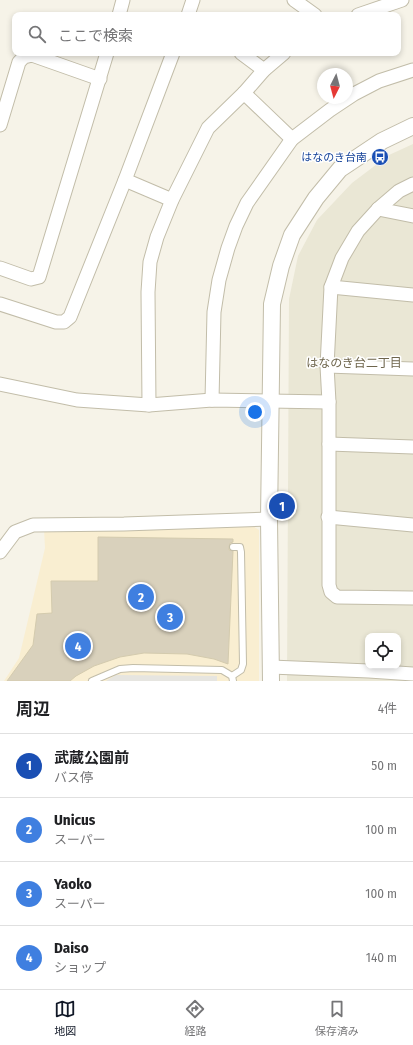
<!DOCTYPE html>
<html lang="ja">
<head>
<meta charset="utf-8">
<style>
  body { margin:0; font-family:"Fira Sans Condensed","Noto Sans JP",sans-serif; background:#f6f6f6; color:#202124 }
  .controls { position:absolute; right:12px; bottom:12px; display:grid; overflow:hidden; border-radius:8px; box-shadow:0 2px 6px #0003 }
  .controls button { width:36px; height:36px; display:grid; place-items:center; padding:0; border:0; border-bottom:1px solid #e0e0e0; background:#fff; color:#202124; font:20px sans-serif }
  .compass { position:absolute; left:317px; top:68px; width:36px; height:36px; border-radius:50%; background:#fff; box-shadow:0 2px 6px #0003; rotate:186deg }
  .you { position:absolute; left:255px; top:412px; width:14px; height:14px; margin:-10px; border:3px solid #fff; border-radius:50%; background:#1a73e8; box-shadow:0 0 0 6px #1a73e833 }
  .badge { display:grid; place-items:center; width:26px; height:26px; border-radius:50%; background:#111827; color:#fff; font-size:13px; font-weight:700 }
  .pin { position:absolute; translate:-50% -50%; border:2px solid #fff; box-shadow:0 1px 4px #0006 }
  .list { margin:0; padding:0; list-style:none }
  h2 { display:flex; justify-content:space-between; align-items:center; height:52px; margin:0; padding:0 16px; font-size:17px }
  h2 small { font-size:13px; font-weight:400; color:#757577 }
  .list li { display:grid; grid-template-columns:26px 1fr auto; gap:12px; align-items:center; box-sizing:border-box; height:64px; padding:0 16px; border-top:1px solid #e0e0e0 }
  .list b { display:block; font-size:15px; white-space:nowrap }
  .list p { margin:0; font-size:13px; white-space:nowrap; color:#757577 }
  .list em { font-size:13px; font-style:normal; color:#757577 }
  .icon { flex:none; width:22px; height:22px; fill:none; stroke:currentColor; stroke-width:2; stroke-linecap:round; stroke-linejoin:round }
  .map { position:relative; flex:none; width:413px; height:681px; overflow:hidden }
  .search { position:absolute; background:#fff; box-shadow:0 2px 6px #0003; left:12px; right:12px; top:12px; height:44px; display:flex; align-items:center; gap:10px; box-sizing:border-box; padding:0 14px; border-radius:8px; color:#757577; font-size:15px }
  .sheet { height:308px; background:#fff }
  nav { display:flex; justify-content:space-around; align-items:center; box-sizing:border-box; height:56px; border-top:1px solid #e0e0e0; background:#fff; font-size:11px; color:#757577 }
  nav a { display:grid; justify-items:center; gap:2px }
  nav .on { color:#111827 }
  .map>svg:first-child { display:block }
  .residential { fill:#eae7d5; fill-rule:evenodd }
  .commercial { fill:#f9eed1 }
  .parking { fill:#e6e5e0 }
  .building { fill:#d9d1bc; stroke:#d4cbae }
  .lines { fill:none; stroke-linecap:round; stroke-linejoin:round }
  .service-casing { stroke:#c2bda9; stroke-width:8 }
  .minor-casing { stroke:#c2bda9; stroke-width:15 }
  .tertiary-casing { stroke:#c2bda9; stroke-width:18 }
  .service { stroke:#fff; stroke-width:6 }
  .minor { stroke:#fff; stroke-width:13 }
  .tertiary { stroke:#fff; stroke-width:16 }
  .labels { text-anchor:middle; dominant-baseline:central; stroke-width:3; stroke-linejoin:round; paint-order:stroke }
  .transit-label { font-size:11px; fill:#164399; stroke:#fff; text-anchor:end }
  .neighbourhood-label { font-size:12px; fill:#6e654c; stroke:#fff }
</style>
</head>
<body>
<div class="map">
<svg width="413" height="681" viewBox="0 0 413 681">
  <rect width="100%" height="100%" fill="#f6f3e8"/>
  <path class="residential" d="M413 144V681H287L289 299 298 256 317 220 352 183 389 155ZM368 636H398V666H368Z"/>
  <path class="commercial" d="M253 526 259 530V681H4L19 658 45 548 44 529Z"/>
  <path class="parking" d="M116 675 217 676V681H106Z"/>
  <path class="building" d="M98 537 233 539V542L230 543 229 547V550L233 551 228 664 214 659 187 654 144 653 120 657 94 666 76 676 70 681H7L33 645 37 614 52 613 51 581H98Z"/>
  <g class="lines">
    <g class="service-casing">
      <g id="service">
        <path d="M232 676 241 670 243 664 241 552 240 547H233"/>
        <path d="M92 681 120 669 133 668 222 670 232 676 233 681"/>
      </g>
    </g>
    <g class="minor-casing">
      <g id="minor">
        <path d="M294 0 315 15"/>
        <path d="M119 15 123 0"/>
        <path d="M188 15 193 0"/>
        <path d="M358 15 402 0"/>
        <path d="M241 53 264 70"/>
        <path d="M244 93 292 139"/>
        <path d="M0 125 19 62 24 57 32 55 100 79"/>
        <path d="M125 180 172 200"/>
        <path d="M413 184 399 191 378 209 358 231 342 258 331 287 327 366 329 402V585L331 592 337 597 413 598"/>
        <path d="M378 209 413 216"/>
        <path d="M0 268 31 279 39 277 107 53"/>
        <path d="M331 287 413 295"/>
        <path d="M0 304 56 322H64L70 317 125 180 173 53"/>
        <path d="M327 366 413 369"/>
        <path d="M0 384 77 400 149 405 212 400 329 402"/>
        <path d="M212 400 214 312 219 280 228 248 236 226 247 203 292 139 330 110 354 94 379 81 413 70"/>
        <path d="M149 405 148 292 150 262 157 237 172 200 208 128 244 93 264 70 284 53"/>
        <path d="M329 444 413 447"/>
        <path d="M328 517 413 525"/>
        <path d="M0 552 15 532 33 525 124 524 269 519"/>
        <path d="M271 667 369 671 413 674"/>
      </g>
    </g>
    <g class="tertiary-casing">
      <path id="tertiary" d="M271 681 269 519 272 304 281 266 292 235 316 198 340 169 382 141 413 126"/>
    </g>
    <use href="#service" class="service"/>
    <use href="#minor" class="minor"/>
    <use href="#tertiary" class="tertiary"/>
  </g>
  <defs>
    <g id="bus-disc" transform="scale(0.9)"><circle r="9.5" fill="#1a4fb4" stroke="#fff"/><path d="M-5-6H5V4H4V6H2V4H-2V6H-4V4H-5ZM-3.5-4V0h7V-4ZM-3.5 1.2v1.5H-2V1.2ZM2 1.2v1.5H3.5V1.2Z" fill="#fff"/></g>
  </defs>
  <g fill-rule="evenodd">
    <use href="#bus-disc" x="380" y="157"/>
  </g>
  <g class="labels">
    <g class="transit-label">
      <text x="367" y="157">はなのき台南</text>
    </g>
    <g class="neighbourhood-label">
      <text x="354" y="363">はなのき台二丁目</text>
    </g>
  </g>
</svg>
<div class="controls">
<button><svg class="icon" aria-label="locate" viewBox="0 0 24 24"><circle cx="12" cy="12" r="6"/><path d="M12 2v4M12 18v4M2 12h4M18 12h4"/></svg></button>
</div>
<svg class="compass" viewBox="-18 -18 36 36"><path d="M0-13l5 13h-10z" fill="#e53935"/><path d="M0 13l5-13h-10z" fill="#757577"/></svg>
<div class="you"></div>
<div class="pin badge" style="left:282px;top:506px;background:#1a4fb4">1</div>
<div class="pin badge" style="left:141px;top:597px;background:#3f7fe0">2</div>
<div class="pin badge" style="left:170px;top:617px;background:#3f7fe0">3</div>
<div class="pin badge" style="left:78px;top:646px;background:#3f7fe0">4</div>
<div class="search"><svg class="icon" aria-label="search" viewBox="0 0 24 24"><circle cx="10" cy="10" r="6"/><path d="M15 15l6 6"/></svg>ここで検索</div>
</div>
<section class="sheet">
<h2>周辺<small>4件</small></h2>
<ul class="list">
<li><span class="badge" style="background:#1a4fb4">1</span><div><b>武蔵公園前</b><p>バス停</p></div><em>50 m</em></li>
<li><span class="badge" style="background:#3f7fe0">2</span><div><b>Unicus</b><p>スーパー</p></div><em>100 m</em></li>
<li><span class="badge" style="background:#3f7fe0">3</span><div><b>Yaoko</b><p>スーパー</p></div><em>100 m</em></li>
<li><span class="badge" style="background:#3f7fe0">4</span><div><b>Daiso</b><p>ショップ</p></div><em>140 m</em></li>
</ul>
</section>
<nav>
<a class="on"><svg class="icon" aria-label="map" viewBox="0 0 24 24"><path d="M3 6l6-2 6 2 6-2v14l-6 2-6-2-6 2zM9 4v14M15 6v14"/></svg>地図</a>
<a><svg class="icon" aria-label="directions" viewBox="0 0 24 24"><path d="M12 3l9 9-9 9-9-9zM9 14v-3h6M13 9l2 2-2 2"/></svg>経路</a>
<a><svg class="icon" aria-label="saved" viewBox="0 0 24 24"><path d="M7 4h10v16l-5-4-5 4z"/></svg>保存済み</a>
</nav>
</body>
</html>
